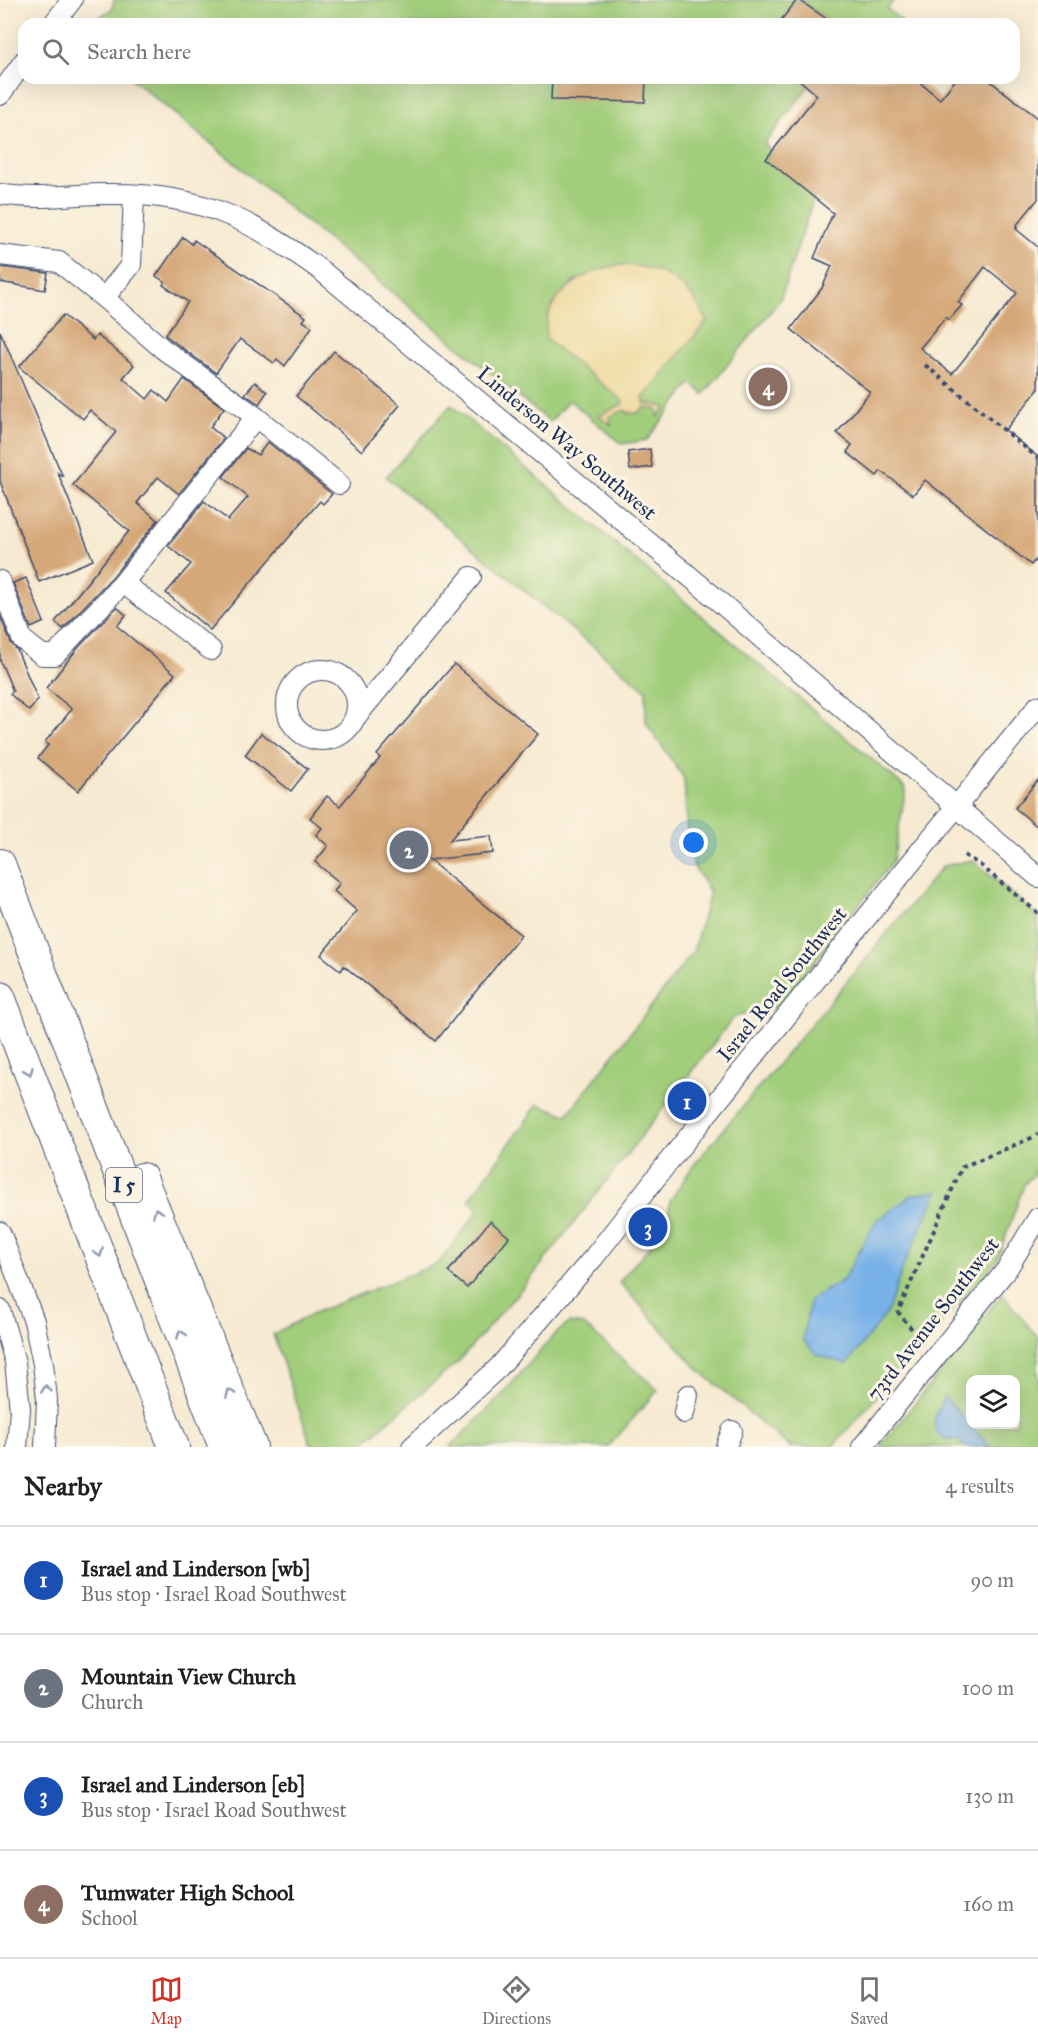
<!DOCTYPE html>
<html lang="en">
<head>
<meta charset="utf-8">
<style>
  body { margin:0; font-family:"IM FELL Great Primer",serif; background:#f2f2f2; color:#202124 }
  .controls { position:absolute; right:18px; bottom:18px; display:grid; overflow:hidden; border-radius:12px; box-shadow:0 6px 24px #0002 }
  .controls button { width:54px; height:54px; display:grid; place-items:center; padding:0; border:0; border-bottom:2px solid #e0e0e0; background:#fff; color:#202124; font:30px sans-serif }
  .you { position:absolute; left:694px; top:843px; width:21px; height:21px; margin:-15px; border:4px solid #fff; border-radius:50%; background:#1a73e8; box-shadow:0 0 0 9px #1a73e833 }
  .badge { display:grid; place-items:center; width:39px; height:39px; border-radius:50%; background:#d93025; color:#fff; font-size:20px; font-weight:700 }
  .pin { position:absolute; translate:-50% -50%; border:3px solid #fff; box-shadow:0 2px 6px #0006 }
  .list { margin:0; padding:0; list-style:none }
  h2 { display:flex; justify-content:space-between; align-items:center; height:78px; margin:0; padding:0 24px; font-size:26px }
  h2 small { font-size:20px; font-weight:400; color:#757577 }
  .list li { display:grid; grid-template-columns:39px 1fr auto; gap:18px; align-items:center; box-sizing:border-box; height:108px; padding:0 24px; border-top:2px solid #e0e0e0 }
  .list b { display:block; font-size:22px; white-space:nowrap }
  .list p { margin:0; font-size:20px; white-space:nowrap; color:#757577 }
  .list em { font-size:20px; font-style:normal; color:#757577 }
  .icon { flex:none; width:33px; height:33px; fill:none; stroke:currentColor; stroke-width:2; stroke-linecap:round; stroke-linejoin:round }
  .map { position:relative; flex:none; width:1038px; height:1447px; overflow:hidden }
  .search { position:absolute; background:#fff; box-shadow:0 6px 24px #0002; left:18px; right:18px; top:18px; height:66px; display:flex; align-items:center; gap:15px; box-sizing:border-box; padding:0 21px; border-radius:18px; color:#757577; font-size:22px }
  .sheet { height:510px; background:#fff }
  nav { display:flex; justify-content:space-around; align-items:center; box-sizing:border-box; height:84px; border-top:2px solid #e0e0e0; background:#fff; font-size:16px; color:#757577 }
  nav a { display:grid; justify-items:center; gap:3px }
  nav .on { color:#d93025 }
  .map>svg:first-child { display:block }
  .green { fill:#a2ce7b; stroke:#5e7e6c; stroke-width:1.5; fill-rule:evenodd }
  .sand { fill:#eeda9e; stroke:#84847e; stroke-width:1.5 }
  .water { fill:#78b1e8; stroke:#4a70a3; stroke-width:1.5 }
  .building { fill:#d5a879; fill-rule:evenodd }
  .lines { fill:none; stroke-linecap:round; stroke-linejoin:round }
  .minor-casing { stroke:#3c4b6f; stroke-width:22 }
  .highway-casing { stroke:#3c4b6f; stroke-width:32 }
  .path { stroke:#3c4b6f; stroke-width:4; stroke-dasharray:4.5 4.5; stroke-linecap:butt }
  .minor { stroke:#fff; stroke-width:20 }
  .highway { stroke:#fff; stroke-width:30 }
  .oneway { stroke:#8d97ae }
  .labels { text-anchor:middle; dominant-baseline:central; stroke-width:6; stroke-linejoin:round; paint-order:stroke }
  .shield { fill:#fcf5e5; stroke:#5e6a86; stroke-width:1.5 }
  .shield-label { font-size:20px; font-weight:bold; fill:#1b2f5e }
  .street-label { font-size:21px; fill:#1b2f5e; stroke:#fcf5e5 }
</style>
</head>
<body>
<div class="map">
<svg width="1038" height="1447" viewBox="0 0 1038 1447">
  <rect width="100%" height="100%" fill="#fcf5e5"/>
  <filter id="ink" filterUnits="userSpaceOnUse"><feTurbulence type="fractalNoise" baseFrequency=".0167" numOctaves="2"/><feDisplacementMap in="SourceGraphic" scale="12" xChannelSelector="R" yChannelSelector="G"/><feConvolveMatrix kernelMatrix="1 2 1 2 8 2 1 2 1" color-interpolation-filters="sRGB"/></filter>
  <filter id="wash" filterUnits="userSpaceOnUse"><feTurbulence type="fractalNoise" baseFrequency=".008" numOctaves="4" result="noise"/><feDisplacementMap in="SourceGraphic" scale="24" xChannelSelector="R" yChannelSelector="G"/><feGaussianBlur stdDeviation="1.35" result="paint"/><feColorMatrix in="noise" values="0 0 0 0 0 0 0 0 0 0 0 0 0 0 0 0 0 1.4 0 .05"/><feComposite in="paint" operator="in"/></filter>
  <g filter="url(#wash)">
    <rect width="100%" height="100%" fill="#f7ead2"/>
    <g class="green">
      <path d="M114 0H797L778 24H95L101 16 112 9Z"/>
      <path d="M799 0H894L887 9 902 21 900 24H834Z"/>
      <path d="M131 78H797L808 87 764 144 772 151 766 159 814 197 780 300 704 394 691 383 647 440 622 444 569 400 550 422ZM664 273C684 286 695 300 707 320L642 398 644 403 665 407 659 416 657 409 643 407 638 413H628L624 410 609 417 611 424 599 416 623 404V400L547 340 554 305 564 291 576 280Z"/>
      <path d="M451 405 906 788 893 861 779 1007 734 1017 530 1279 459 1361 358 1447H312L273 1334 314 1313 439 1263 479 1210 469 1200 538 1104 567 1115 693 952 710 892 694 867 687 832 684 778 646 723V690L386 477Z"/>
      <path d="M972 860 1038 916V1169L1024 1185 997 1260 832 1447H790L700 1371 619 1282 667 1226 670 1201 693 1166 943 866Z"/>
      <path d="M1002 1294 1038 1337V1447H880ZM970 1380H1016V1424H970Z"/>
      <path d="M569 1323 584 1325 658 1390 608 1447H450L500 1397 553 1336Z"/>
    </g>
    <path class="sand" d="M619 265C663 266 687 281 707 321L643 398 644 403 666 407 658 416 657 409 644 407C638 415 632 415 624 410L609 417 611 425 599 416 623 404 622 400 547 340C539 298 584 270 619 265Z"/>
    <g class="water">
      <path d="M938 1191 903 1267 887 1313 847 1364 817 1355 803 1340 810 1300 843 1280 876 1221 912 1195Z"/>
      <path d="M944 1396 990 1447H965C959 1437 951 1442 943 1438 940 1436 938 1433 935 1431V1418Z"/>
    </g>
    <g id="blocks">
      <g class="building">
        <path d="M797 0H799L834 24H778Z"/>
        <path d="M552 78H646L645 102 551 100Z"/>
        <path d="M797 78H914L940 99 957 78H986L1038 118V199L1016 226 1018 227 1016 229 1038 247V390L1005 430 1038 457V557L1031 565 925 480 913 495 881 471 877 476 847 452 852 445 837 433 870 392 791 329 822 288 832 266 814 258 833 213 766 159 817 95ZM985 267 1017 293 952 374 920 348 946 317 949 320 962 305 958 302Z"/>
        <path d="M183 237 192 244 194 240 306 317 303 321 312 327 285 366 277 359 274 363 240 339 216 373 165 335 188 302 163 285 165 282 156 276Z"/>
        <path d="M0 267 48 273 45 290 0 282Z"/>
        <path d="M63 315 93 340 97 335 134 365 123 378 147 399 154 390 168 402 184 379 224 408 210 427 224 438 179 494 158 477 137 503 158 520 114 575 63 629 55 622 129 531 73 485 116 432 90 410 83 419 19 367Z"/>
        <path d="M0 331 63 477 58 473 93 560 39 582 0 481Z"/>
        <path d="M334 351 400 405 362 451 296 396Z"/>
        <path d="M255 382 267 392 259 404 245 394Z"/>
        <path d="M268 442 332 494 323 504 320 501 210 630 166 593 191 564 168 546 204 501 228 520 248 497 223 477 246 448 258 455Z"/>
        <path d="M650 449 652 467 630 470 628 452Z"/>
        <path d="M26 578 44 622 31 628 13 583Z"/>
        <path d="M117 607 126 615 117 626 175 674 78 791 38 758 48 745 45 742 72 709 46 688 78 648Z"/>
        <path d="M0 615 11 643 17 650 38 700 29 711 10 694 13 691 0 660Z"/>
        <path d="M454 664 538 734 450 840 491 836 493 853 429 860 521 935 436 1041 344 966 341 971 321 955 357 911 334 891 340 883 315 862 328 846 316 835 322 828 310 818 327 796 340 806 380 758 377 755Z"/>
        <path d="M261 733 308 769 291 791 245 755Z"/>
        <path d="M1038 780V827L1015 808Z"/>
        <path d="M490 1221 509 1237 467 1288 448 1272Z"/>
      </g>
    </g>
  </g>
  <g filter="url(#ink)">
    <use href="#blocks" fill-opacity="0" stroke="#3c4b6f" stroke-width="1.5"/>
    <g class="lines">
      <g class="minor-casing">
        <g id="minor">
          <path d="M53 24 72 0"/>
          <path d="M0 95 24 61"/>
          <path d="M0 194C38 201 76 193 114 194 202 194 254 221 323 272L700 585 1038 877"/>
          <path d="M134 195 131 265 104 298 163 349 256 417 339 484"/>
          <path d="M0 255 59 262 104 298"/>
          <path d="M0 581 22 639 42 655H55L123 583"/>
          <path d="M211 650 123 583 256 417"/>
          <circle cx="322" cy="705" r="35"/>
          <path d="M355 718 471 577"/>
          <path d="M0 1232 34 1321 43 1364 47 1399 45 1447"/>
          <path d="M0 1310 15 1362 20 1409 17 1447"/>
          <path d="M684 1413 688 1395"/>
          <path d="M726 1446 732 1431"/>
          <path d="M412 1447 498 1368 594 1257 669 1161 1038 706"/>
          <path d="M862 1447 1007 1269 1038 1218"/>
        </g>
      </g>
      <g class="highway-casing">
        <g id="highway">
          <path d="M0 864 224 1447"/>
          <path d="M0 997 174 1447"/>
          <path d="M142 1178 252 1447"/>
        </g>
      </g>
      <g class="path">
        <path d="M925 365 1038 458"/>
        <path d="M964 855 980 865 1038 913"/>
        <path d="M923 1343 898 1312 962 1167 1034 1137 1038 1134"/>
      </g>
      <use href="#minor" class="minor"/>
      <use href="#highway" class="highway"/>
    </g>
    <defs><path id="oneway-chevron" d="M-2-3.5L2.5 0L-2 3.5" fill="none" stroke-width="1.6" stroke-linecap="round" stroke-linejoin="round" transform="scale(1.5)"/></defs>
    <g class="oneway">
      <use href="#oneway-chevron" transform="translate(29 1071) rotate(69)"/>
      <use href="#oneway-chevron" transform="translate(157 1212) rotate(-113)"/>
      <use href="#oneway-chevron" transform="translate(99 1253) rotate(69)"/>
      <use href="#oneway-chevron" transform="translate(181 1334) rotate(-111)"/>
      <use href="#oneway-chevron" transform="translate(46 1389) rotate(-96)"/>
      <use href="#oneway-chevron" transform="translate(230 1393) rotate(-113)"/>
    </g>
  </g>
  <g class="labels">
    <rect class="shield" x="106" y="1168" width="36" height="34" rx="4.5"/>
    <g class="shield-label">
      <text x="124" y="1185">I 5</text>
    </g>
    <g class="street-label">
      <text transform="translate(567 443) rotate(40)">Linderson Way Southwest</text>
      <text transform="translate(782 984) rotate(-51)">Israel Road Southwest</text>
      <text transform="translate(933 1319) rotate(-52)">73rd Avenue Southwest</text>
    </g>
  </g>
</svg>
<div class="controls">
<button><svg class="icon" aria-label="layers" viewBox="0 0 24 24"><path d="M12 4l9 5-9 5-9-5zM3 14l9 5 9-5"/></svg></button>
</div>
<div class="you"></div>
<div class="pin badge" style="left:687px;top:1101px;background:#1a4fb4">1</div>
<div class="pin badge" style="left:409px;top:850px;background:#6b7280">2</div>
<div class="pin badge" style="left:648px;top:1227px;background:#1a4fb4">3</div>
<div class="pin badge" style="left:768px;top:387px;background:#8d6e63">4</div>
<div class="search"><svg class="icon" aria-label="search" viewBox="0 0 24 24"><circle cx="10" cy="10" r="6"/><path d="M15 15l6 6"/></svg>Search here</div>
</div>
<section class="sheet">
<h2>Nearby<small>4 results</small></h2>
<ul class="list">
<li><span class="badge" style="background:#1a4fb4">1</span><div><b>Israel and Linderson [wb]</b><p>Bus stop · Israel Road Southwest</p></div><em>90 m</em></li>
<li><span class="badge" style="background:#6b7280">2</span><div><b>Mountain View Church</b><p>Church</p></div><em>100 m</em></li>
<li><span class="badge" style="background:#1a4fb4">3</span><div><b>Israel and Linderson [eb]</b><p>Bus stop · Israel Road Southwest</p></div><em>130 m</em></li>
<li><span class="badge" style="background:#8d6e63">4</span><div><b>Tumwater High School</b><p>School</p></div><em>160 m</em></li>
</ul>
</section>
<nav>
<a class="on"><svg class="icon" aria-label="map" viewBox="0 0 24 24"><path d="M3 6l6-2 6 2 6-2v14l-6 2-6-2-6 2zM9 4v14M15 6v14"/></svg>Map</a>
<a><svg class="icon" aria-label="directions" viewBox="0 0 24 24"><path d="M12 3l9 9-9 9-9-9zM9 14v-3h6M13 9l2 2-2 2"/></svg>Directions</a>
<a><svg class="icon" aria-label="saved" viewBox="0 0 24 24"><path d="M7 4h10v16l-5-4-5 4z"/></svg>Saved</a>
</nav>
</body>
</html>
